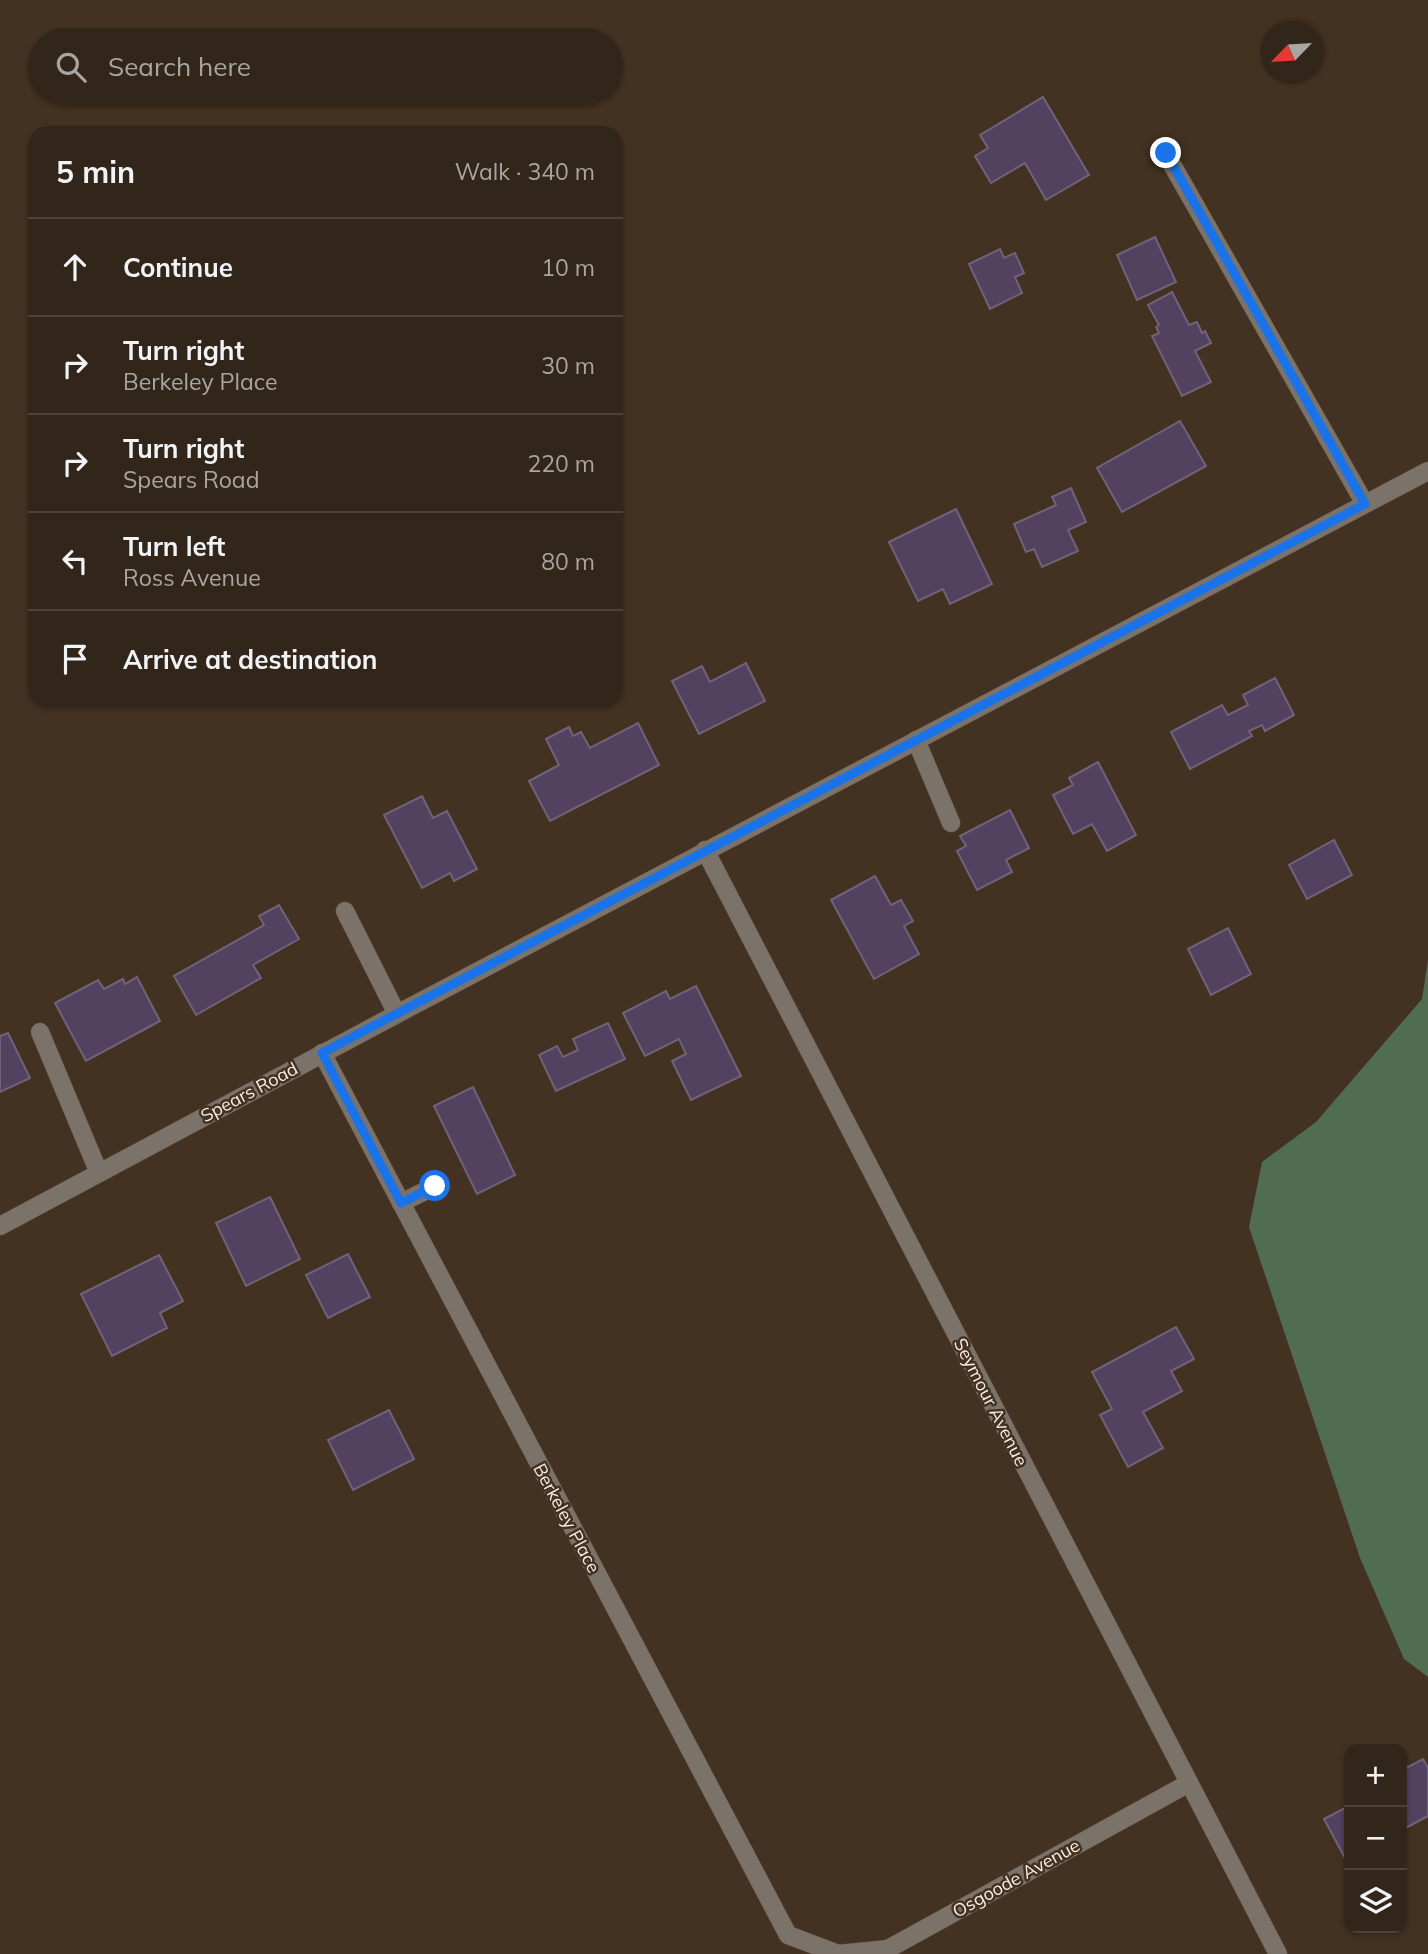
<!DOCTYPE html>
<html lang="en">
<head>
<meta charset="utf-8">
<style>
  body { margin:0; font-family:Mulish,sans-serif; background:#3a2d22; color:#f1f3f6 }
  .controls { position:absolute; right:21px; bottom:21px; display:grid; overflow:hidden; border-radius:14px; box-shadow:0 2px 5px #0004 }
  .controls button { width:63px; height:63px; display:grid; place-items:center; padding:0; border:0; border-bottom:2px solid #4d4238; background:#322519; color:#f1f3f6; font:35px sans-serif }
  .compass { position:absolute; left:1260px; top:21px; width:63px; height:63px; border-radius:50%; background:#322519; box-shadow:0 2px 5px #0004; rotate:245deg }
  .stop { position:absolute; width:21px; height:21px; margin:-16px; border:5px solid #1a73e8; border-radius:50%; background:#fff }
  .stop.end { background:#1a73e8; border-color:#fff; box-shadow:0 2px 7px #0008 }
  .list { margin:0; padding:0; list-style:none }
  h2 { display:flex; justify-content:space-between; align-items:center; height:91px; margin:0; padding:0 28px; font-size:30px }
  h2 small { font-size:23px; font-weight:400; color:#a8a5a2 }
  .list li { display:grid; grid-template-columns:46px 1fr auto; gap:21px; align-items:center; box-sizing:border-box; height:98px; padding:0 28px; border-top:2px solid #4d4238 }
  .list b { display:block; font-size:26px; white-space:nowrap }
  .list p { margin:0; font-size:23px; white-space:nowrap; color:#a8a5a2 }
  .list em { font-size:23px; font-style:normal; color:#a8a5a2 }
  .icon { flex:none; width:38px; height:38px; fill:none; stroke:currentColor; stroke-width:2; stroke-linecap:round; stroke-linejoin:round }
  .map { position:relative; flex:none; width:1428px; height:1954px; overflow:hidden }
  .search { position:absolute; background:#322519; box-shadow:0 2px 5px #0004; left:28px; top:28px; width:595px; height:77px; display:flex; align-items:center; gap:18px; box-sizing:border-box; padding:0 24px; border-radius:38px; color:#a8a5a2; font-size:26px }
  .panel { position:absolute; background:#322519; box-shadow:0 2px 5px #0004; left:28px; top:126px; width:595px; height:581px; border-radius:21px }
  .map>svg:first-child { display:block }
  .forest { fill:#506d51 }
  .building { fill:#534160; stroke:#706379; stroke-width:2 }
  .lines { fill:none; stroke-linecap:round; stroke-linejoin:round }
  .lane-casing { stroke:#604f40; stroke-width:19 }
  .street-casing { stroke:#604f40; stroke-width:19 }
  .lane { stroke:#7b736a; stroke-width:18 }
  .street { stroke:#7b736a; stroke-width:18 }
  .route { stroke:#1a73e8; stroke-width:9 }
  .labels { text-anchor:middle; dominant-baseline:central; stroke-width:5; stroke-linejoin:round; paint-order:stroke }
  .street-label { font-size:18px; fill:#f8ede2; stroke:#433121 }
</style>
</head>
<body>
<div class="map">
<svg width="1428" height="1954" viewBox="0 0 1428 1954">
  <rect width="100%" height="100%" fill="#433121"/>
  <path class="forest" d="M1428 960V1677L1404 1659 1360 1558 1249 1227 1262 1162 1316 1122 1422 999Z"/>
  <g class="building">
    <path d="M1043 97 1089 175 1046 200 1025 163 991 183 975 156 988 148 980 135Z"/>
    <path d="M1155 237 1176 282 1137 300 1117 255Z"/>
    <path d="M1000 249 1004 258 1015 253 1024 273 1015 277 1022 293 990 309 969 264Z"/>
    <path d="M1172 292 1189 325 1197 322 1202 333 1205 331 1211 343 1195 351 1211 382 1182 396 1152 336 1159 333 1156 327 1159 325 1148 305Z"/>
    <path d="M1180 421 1206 466 1122 512 1097 468Z"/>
    <path d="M1071 488 1086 522 1068 530 1078 551 1042 567 1034 549 1026 552 1014 524 1056 505 1052 497Z"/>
    <path d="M956 509 992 584 950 604 943 589 918 601 889 542Z"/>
    <path d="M746 663 765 701 699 734 672 681 702 666 710 682Z"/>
    <path d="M1275 678 1294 715 1265 731 1262 725 1249 731 1252 736 1190 769 1171 732 1222 705 1228 715 1248 705 1243 695Z"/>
    <path d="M638 723 659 765 550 821 529 781 559 765 546 739 569 727 573 736 581 732 590 748Z"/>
    <path d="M1098 762 1136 835 1107 851 1092 824 1073 834 1053 795 1073 785 1069 778Z"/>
    <path d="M422 796 433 818 447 811 477 869 454 881 450 873 422 888 384 815Z"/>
    <path d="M1010 810 1029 848 1006 860 1012 872 977 890 957 851 966 846 960 836Z"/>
    <path d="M1334 840 1352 875 1307 899 1289 865Z"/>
    <path d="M875 876 891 905 901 900 913 921 904 926 919 954 874 979 831 900Z"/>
    <path d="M279 905 299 939 253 965 261 978 196 1015 174 976 264 925 259 916Z"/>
    <path d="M1228 928 1251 974 1211 995 1188 949Z"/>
    <path d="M137 977 160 1021 86 1061 55 1003 98 980 104 989 123 979 125 984Z"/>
    <path d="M696 986 741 1076 691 1100 672 1061 686 1054 679 1039 645 1056 623 1013 666 991 670 999Z"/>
    <path d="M608 1023 625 1059 556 1091 539 1055 557 1046 563 1057 578 1050 573 1039Z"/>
    <path d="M8 1033 30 1078 0 1092V1036Z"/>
    <path d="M473 1087 515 1175 477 1194 434 1106Z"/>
    <path d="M270 1197 300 1259 246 1286 216 1223Z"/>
    <path d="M348 1254 370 1297 328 1318 306 1275Z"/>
    <path d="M159 1255 183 1301 160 1313 167 1328 112 1356 81 1294Z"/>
    <path d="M1176 1327 1194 1359 1171 1371 1182 1391 1143 1412 1163 1448 1128 1467 1100 1415 1112 1409 1092 1372Z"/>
    <path d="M389 1410 414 1459 353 1490 328 1440Z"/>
    <path d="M1423 1759 1428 1768V1816L1402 1830V1770Z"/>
    <path d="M1349 1806V1858L1346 1860 1324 1819Z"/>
  </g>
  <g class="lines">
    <g class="lane-casing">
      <g id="lane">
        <path d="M916 740 951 823"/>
        <path d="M345 911 397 1014"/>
        <path d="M40 1032 99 1173"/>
        <path d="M401 1203 435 1186"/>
      </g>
    </g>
    <g class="street-casing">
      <g id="street">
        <path d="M1166 154 1365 504"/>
        <path d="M705 850 1278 1954"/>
        <path d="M322 1053 788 1935 838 1954 888 1949 1189 1783"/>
        <path d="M0 1226 397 1014 1428 471"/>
      </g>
    </g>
    <use href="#lane" class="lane"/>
    <use href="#street" class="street"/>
  </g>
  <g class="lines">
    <path class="route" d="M435 1186 401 1203 322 1053 1365 504 1166 153"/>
  </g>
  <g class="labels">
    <g class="street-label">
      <text transform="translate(249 1092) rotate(-28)">Spears Road</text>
      <text transform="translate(991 1402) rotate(63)">Seymour Avenue</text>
      <text transform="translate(567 1518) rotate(62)">Berkeley Place</text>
      <text transform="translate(1016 1878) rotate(-29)">Osgoode Avenue</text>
    </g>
  </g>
</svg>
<div class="controls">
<button>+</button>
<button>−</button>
<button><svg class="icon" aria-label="layers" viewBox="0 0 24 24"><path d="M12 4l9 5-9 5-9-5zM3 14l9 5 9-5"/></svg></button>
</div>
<svg class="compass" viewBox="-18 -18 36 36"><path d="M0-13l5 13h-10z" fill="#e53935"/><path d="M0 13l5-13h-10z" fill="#a8a5a2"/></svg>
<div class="stop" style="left:435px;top:1186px"></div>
<div class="stop end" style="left:1166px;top:153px"></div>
<div class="search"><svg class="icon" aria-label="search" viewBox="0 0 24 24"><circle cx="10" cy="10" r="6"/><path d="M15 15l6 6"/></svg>Search here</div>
<section class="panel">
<h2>5 min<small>Walk · 340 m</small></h2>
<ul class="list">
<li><svg class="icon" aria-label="ahead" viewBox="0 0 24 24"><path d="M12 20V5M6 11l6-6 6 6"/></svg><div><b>Continue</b></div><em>10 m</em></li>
<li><svg class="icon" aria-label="right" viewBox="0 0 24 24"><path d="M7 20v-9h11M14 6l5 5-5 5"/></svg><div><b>Turn right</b><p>Berkeley Place</p></div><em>30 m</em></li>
<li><svg class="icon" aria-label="right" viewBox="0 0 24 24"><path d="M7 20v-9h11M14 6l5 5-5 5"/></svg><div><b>Turn right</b><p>Spears Road</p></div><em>220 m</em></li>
<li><svg class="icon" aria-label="left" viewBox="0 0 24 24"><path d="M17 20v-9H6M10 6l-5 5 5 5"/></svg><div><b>Turn left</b><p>Ross Avenue</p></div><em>80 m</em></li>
<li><svg class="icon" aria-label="arrive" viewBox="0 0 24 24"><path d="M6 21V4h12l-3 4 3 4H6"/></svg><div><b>Arrive at destination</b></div></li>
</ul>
</section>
</div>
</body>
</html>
